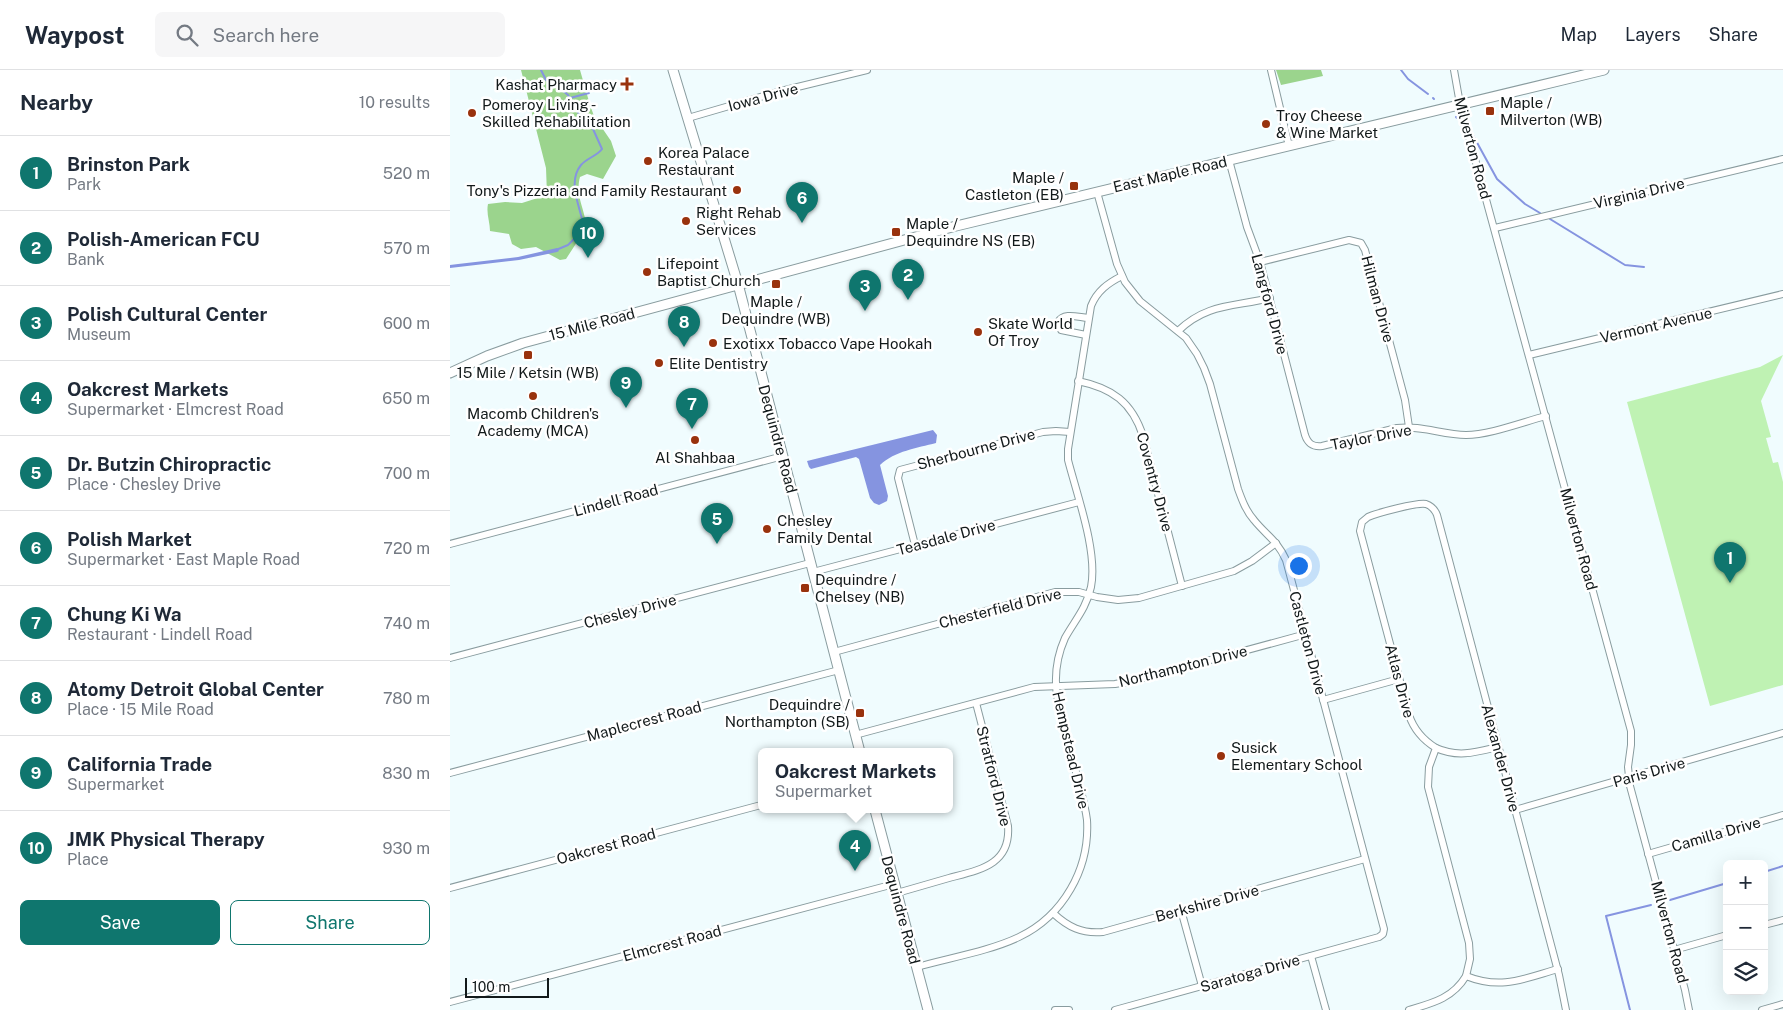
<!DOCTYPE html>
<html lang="en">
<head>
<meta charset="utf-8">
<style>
  body { margin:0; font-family:"Public Sans",sans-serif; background:#f6f6f7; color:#1f2937 }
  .controls { position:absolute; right:15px; bottom:15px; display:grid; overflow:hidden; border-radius:8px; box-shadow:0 5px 20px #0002 }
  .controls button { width:45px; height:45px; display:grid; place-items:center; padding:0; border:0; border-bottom:1px solid #e0e1e3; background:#fff; color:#1f2937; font:25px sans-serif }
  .scale { position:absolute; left:15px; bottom:12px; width:84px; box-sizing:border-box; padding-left:5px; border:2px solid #12191a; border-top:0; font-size:14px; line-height:18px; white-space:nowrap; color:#12191a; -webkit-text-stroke:4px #fff; paint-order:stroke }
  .you { position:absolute; left:848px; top:495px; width:18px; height:18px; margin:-12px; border:4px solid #fff; border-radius:50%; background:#1a73e8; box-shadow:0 0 0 8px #1a73e833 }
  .badge { display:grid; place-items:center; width:32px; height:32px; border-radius:50%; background:#0f766e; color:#fff; font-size:16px; font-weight:700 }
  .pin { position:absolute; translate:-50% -41px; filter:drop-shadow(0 1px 2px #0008) }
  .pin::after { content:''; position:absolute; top:26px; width:18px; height:15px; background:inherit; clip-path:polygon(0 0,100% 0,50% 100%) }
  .popup { position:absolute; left:308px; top:678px; width:195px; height:65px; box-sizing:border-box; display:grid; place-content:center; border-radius:8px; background:#fff; filter:drop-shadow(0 1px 4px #0005); font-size:16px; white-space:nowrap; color:#747a83 }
  .popup b { font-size:19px; color:#1f2937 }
  .popup::after { content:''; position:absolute; left:50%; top:100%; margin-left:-10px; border:10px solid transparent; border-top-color:#fff }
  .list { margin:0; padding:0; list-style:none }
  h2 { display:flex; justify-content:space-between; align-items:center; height:65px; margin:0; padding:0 20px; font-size:21px }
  h2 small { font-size:16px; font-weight:400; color:#747a83 }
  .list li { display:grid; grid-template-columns:32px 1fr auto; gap:15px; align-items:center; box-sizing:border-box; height:75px; padding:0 20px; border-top:1px solid #e0e1e3 }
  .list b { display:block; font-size:19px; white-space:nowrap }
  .list p { margin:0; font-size:16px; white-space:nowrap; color:#747a83 }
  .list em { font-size:16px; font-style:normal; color:#747a83 }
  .actions { display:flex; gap:10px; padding:15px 20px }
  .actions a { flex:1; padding:11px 0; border:1px solid #0f766e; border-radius:8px; text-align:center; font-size:18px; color:#0f766e }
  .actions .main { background:#0f766e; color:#fff }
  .icon { flex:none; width:28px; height:28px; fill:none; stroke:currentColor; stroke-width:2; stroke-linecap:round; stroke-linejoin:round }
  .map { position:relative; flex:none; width:1333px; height:940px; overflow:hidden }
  header { display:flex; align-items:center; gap:30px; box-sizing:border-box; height:70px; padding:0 25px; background:#fff; border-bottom:1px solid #e0e1e3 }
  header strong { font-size:24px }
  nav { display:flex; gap:28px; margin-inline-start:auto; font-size:18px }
  .search { width:350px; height:45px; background:#f6f6f7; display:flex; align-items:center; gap:12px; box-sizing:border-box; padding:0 18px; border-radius:8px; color:#747a83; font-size:19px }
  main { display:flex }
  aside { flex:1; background:#fff }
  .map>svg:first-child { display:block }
  .green { fill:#bff2b3 }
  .forest { fill:#9bd48d }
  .water { fill:#8594e0 }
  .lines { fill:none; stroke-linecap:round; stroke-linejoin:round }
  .stream { stroke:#8594e0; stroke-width:2 }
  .street-casing { stroke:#899c9f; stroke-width:8 }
  .secondary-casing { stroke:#899c9f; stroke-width:11 }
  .street { stroke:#fff; stroke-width:6 }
  .secondary { stroke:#fff; stroke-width:9 }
  .poi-dot { fill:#99320d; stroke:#fff; stroke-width:2 }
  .labels { text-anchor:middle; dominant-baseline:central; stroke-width:5; stroke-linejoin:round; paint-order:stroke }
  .poi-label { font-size:15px; fill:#12191a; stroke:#fff; text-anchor:start }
  .street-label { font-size:15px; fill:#12191a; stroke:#fff }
</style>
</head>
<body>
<header>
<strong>Waypost</strong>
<div class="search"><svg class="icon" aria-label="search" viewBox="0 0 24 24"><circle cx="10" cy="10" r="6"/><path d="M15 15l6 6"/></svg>Search here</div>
<nav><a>Map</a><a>Layers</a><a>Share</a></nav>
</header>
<main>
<aside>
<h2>Nearby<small>10 results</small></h2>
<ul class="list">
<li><span class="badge">1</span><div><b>Brinston Park</b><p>Park</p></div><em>520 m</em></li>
<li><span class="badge">2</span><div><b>Polish-American FCU</b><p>Bank</p></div><em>570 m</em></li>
<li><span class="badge">3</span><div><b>Polish Cultural Center</b><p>Museum</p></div><em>600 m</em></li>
<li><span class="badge">4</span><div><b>Oakcrest Markets</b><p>Supermarket · Elmcrest Road</p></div><em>650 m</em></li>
<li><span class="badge">5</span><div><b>Dr. Butzin Chiropractic</b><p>Place · Chesley Drive</p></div><em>700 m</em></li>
<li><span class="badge">6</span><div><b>Polish Market</b><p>Supermarket · East Maple Road</p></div><em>720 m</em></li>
<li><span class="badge">7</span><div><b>Chung Ki Wa</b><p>Restaurant · Lindell Road</p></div><em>740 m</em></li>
<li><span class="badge">8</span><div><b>Atomy Detroit Global Center</b><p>Place · 15 Mile Road</p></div><em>780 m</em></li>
<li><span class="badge">9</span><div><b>California Trade</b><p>Supermarket</p></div><em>830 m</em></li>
<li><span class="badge">10</span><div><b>JMK Physical Therapy</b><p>Place</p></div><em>930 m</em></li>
</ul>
<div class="actions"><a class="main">Save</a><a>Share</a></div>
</aside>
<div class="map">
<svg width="1333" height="940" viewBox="0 0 1333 940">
  <rect width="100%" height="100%" fill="#f0fcfe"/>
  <path class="green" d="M1333 285 1311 331 1321 367 1316 368 1323 393 1328 392 1333 412V615L1260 636 1177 332 1310 297Z"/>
  <g class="forest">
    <path d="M71 0H130L140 35 144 46 161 71 166 86 153 109 137 104 130 107C124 129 139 144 136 165L127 172 116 189 110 190 86 177 71 179 62 174 59 164 40 161C40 152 36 143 38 134L55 132 72 133 97 125 96 98Z"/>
    <path d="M826 0H871L873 6 831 15Z"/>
  </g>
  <g class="water">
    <path d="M107 178 109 181 107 182 69 190 0 198V195L8 194 68 187Z"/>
    <path d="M483 360 487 365 486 373C467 378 445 381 430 395L438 426 437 431 429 435 424 433 420 428 409 389 406 387 361 399 359 397 357 391Z"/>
  </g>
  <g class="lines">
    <g class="stream">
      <path d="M91 0 96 10 106 15 118 25 132 49 143 59 152 79C147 86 137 88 131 95 116 113 132 140 134 159L118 175 106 180"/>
      <path d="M951 0 958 9 978 24"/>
      <path d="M120 28 139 23"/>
      <path d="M983 28 984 29"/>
      <path d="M1006 47 1007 48"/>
      <path d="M1019 58 1047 109 1075 134 1090 143"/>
      <path d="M1100 149 1175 195 1194 197"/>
      <path d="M1314 802 1333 796"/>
      <path d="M1220 830 1277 813"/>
      <path d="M1180 940 1156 846 1201 835"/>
    </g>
    <g class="street-casing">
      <g id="street">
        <path d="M821 0 839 76"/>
        <path d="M1004 0 1010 34 1181 661V675L1178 697 1180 716 1235 920 1239 940"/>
        <path d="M238 48 331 21 417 0"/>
        <path d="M779 90 797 157 810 192 855 365C858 374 863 377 872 376L947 358C971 355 993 365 1016 365 1039 365 1073 352 1096 346"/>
        <path d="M647 122 667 194 675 212 690 231 736 268 747 284 754 298 760 314 788 419C792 430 796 441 804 450 816 465 827 470 836 490L934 859 933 864 929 867 665 940"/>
        <path d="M1045 158 1333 89"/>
        <path d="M810 192 899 170 911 173 915 180 955 330 959 357"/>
        <path d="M728 261C757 233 784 237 820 228"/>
        <path d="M636 265 611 260 608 252C614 242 627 247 638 248"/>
        <path d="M1079 285 1333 224"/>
        <path d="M628 311C662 318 682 332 693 366L732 516"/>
        <path d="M0 474 333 386"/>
        <path d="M465 475 448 408 450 400 593 362 606 361 620 362"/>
        <path d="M363 502 629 432"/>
        <path d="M384 582 605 522H629L647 527 668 530 689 528 784 501 802 491 826 473"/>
        <path d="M0 588 360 493"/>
        <path d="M873 630 949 609"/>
        <path d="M405 665 584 617 665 614 683 611 856 564"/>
        <path d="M986 678C1008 688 1027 682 1048 677"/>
        <path d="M0 703 389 600"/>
        <path d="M1065 740 1333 663"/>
        <path d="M1198 784 1333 745"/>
        <path d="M0 818 311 735"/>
        <path d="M447 823C464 818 482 813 499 808 529 800 561 795 558 756L526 633"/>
        <path d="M731 840 752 916"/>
        <path d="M603 843C618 857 632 864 653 862L915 789"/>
        <path d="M1314 855 1333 850"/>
        <path d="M1224 880 1277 865"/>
        <path d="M861 886 876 940"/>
        <path d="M467 897C498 888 540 881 569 867 613 846 640 799 637 750 635 734 630 718 626 702 620 679 613 656 608 632 604 611 606 588 615 568 625 550 636 539 641 517 648 482 627 425 618 390V379L641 236C647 221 658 213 672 206"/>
        <path d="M1016 906 1020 889 1019 873 978 717 979 697 986 678C973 670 964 660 959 645L910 461 912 452 918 447C927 443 968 432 976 434 982 436 985 440 987 445L1109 905 1116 940"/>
        <path d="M0 932 444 814"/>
        <path d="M605 940H619"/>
        <path d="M959 940C983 933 1003 928 1016 906 1051 920 1073 909 1108 899"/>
        <path d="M1312 940 1333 934"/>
      </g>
    </g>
    <g class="secondary-casing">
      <g id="secondary">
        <path d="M223 0 288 214 410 682"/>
        <path d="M0 303 37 286 73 273 506 156 1154 0"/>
        <path d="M425 740 478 940"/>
      </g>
    </g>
    <use href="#street" class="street"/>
    <use href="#secondary" class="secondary"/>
  </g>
  <g class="poi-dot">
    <path d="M174.5 6.5h5v5h5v5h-5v5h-5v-5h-5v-5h5z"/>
    <rect x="1035" y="36" width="10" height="10" rx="2.5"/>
    <circle cx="22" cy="43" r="5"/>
    <circle cx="816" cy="54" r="5"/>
    <circle cx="198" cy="91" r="5"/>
    <rect x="619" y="111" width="10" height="10" rx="2.5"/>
    <circle cx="287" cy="120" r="5"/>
    <circle cx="236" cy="151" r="5"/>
    <rect x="441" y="157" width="10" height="10" rx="2.5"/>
    <circle cx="197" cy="202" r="5"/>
    <rect x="321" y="209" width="10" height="10" rx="2.5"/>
    <circle cx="528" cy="262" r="5"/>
    <circle cx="263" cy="273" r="5"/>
    <rect x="73" y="280" width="10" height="10" rx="2.5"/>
    <circle cx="209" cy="293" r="5"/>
    <circle cx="83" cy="326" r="5"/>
    <circle cx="245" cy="370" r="5"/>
    <circle cx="317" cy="459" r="5"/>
    <rect x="350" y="513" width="10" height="10" rx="2.5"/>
    <rect x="405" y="638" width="10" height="10" rx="2.5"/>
    <circle cx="771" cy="686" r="5"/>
  </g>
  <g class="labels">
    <g class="poi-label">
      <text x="167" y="14" text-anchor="end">Kashat Pharmacy</text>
      <text x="1050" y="32">Maple /<tspan x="1050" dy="17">Milverton (WB)</tspan></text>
      <text x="32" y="34">Pomeroy Living -<tspan x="32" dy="17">Skilled Rehabilitation</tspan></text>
      <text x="826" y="45">Troy Cheese<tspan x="826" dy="17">&amp; Wine Market</tspan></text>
      <text x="208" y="82">Korea Palace<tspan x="208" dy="17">Restaurant</tspan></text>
      <text x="614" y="107" text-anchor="end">Maple /<tspan x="614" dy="17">Castleton (EB)</tspan></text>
      <text x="277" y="120" text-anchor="end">Tony's Pizzeria and Family Restaurant</text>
      <text x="246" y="142">Right Rehab<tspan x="246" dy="17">Services</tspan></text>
      <text x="456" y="153">Maple /<tspan x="456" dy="17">Dequindre NS (EB)</tspan></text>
      <text x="207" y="193">Lifepoint<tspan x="207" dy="17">Baptist Church</tspan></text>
      <text x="326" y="231" text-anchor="middle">Maple /<tspan x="326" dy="17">Dequindre (WB)</tspan></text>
      <text x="538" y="253">Skate World<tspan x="538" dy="17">Of Troy</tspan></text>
      <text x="273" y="273">Exotixx Tobacco Vape Hookah</text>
      <text x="219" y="293">Elite Dentistry</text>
      <text x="78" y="302" text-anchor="middle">15 Mile / Ketsin (WB)</text>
      <text x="83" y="343" text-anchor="middle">Macomb Children's<tspan x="83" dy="17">Academy (MCA)</tspan></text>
      <text x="245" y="387" text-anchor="middle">Al Shahbaa</text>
      <text x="327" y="450">Chesley<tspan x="327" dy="17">Family Dental</tspan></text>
      <text x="365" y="509">Dequindre /<tspan x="365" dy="17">Chelsey (NB)</tspan></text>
      <text x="400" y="634" text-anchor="end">Dequindre /<tspan x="400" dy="17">Northampton (SB)</tspan></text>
      <text x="781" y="677">Susick<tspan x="781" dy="17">Elementary School</tspan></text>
    </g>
    <g class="street-label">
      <text transform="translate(313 27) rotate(-15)">Iowa Drive</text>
      <text transform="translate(1023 78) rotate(75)">Milverton Road</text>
      <text transform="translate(720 104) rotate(-13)">East Maple Road</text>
      <text transform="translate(1189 123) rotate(-13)">Virginia Drive</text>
      <text transform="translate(928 229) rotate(75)">Hilman Drive</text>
      <text transform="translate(820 234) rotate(75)">Langford Drive</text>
      <text transform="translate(142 254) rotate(-15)">15 Mile Road</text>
      <text transform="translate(1206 255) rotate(-13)">Vermont Avenue</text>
      <text transform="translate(921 367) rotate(-11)">Taylor Drive</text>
      <text transform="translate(328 369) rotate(75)">Dequindre Road</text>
      <text transform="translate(526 379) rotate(-15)">Sherbourne Drive</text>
      <text transform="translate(705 412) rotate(75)">Coventry Drive</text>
      <text transform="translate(166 430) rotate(-15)">Lindell Road</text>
      <text transform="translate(496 467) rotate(-15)">Teasdale Drive</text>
      <text transform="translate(1129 469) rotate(75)">Milverton Road</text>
      <text transform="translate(550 538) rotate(-14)">Chesterfield Drive</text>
      <text transform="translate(180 541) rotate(-15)">Chesley Drive</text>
      <text transform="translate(858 573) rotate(75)">Castleton Drive</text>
      <text transform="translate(733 596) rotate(-14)">Northampton Drive</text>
      <text transform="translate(950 611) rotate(75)">Atlas Drive</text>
      <text transform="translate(194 651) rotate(-15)">Maplecrest Road</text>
      <text transform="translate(621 680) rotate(77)">Hempstead Drive</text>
      <text transform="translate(1051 688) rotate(75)">Alexander Drive</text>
      <text transform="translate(1199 702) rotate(-16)">Paris Drive</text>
      <text transform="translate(544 706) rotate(76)">Stratford Drive</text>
      <text transform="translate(1266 764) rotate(-16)">Camilla Drive</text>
      <text transform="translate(156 776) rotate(-15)">Oakcrest Road</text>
      <text transform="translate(757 833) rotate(-15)">Berkshire Drive</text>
      <text transform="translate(451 840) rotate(75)">Dequindre Road</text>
      <text transform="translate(1220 862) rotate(75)">Milverton Road</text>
      <text transform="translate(222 873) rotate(-15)">Elmcrest Road</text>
      <text transform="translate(800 903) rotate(-16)">Saratoga Drive</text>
    </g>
  </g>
</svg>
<div class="controls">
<button>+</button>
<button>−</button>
<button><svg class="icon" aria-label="layers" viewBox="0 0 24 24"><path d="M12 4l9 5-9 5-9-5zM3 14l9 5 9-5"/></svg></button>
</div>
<div class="scale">100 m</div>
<div class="you"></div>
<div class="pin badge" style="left:1280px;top:513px">1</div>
<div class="pin badge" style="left:458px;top:230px">2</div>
<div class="pin badge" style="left:415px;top:241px">3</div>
<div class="pin badge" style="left:405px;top:801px">4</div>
<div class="popup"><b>Oakcrest Markets</b>Supermarket</div>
<div class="pin badge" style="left:267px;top:474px">5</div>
<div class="pin badge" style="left:352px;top:153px">6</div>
<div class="pin badge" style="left:242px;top:359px">7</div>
<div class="pin badge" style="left:234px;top:277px">8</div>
<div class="pin badge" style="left:176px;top:338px">9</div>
<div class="pin badge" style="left:138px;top:188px">10</div>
</div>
</main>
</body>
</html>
